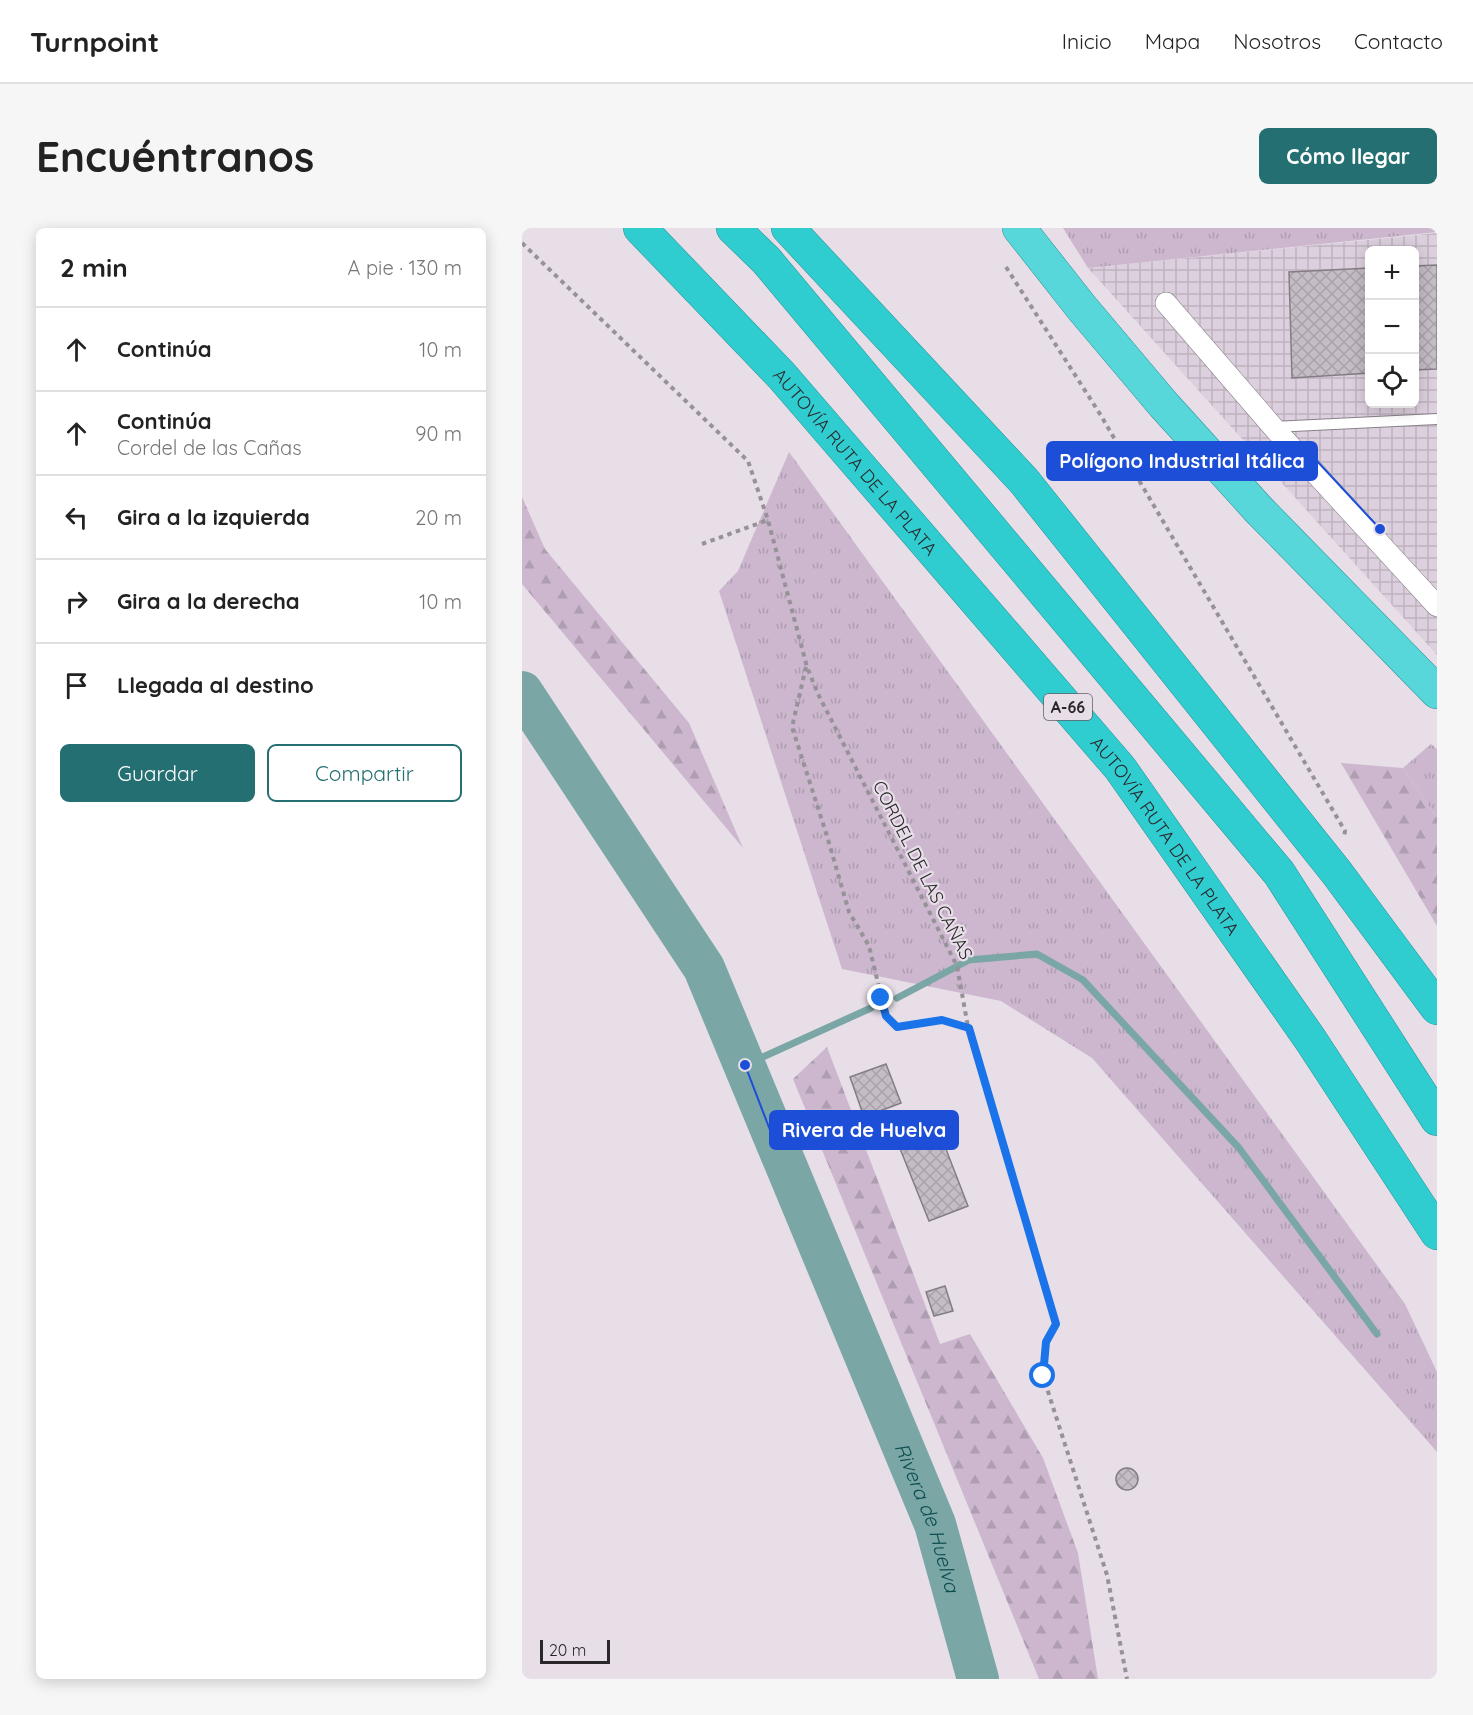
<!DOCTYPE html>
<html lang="es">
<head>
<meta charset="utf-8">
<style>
  body { margin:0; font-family:Quicksand,sans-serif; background:#f6f6f6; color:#222 }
  .controls { position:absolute; right:18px; top:18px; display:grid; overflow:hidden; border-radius:9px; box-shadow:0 3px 15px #0003 }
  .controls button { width:54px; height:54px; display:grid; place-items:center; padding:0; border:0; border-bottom:2px solid #e0e0e0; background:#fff; color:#222; font:30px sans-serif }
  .scale { position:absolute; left:18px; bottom:15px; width:70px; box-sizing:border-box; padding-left:6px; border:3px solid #2a272b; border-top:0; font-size:16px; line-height:21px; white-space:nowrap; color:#2a272b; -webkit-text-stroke:4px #e7dee8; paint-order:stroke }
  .stop { position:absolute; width:18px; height:18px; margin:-14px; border:4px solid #1a73e8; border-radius:50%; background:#fff }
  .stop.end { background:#1a73e8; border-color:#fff; box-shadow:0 2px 6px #0008 }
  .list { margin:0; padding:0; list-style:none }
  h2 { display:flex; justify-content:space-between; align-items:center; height:78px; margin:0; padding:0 24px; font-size:26px }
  h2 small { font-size:20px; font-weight:400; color:#767676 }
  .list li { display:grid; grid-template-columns:39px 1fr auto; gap:18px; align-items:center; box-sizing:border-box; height:84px; padding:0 24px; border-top:2px solid #e0e0e0 }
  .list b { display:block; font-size:22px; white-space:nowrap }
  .list p { margin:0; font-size:20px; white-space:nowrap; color:#767676 }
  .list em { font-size:20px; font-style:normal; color:#767676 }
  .actions { display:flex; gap:12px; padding:18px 24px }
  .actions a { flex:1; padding:14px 0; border:2px solid #246f71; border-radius:9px; text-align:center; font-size:21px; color:#246f71 }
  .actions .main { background:#246f71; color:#fff }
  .icon { flex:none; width:33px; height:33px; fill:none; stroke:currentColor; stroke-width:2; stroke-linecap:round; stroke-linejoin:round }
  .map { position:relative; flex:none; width:915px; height:1451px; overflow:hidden; border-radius:9px }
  header { display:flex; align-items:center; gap:36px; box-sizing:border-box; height:84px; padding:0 30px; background:#fff; border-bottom:2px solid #e0e0e0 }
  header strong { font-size:28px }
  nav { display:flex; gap:33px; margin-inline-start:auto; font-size:21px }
  .intro { display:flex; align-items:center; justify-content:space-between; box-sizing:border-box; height:144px; padding:0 36px }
  h1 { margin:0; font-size:42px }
  .button { padding:15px 27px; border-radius:9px; background:#246f71; color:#fff; font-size:21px; font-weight:700 }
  main { display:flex; gap:36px; padding:0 36px }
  aside { flex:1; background:#fff; border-radius:9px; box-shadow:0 3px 15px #0003 }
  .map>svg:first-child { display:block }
  .industrial { fill:url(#industrial-grid); fill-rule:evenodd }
  .grass { fill:url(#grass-tufts) }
  .forest { fill:url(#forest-firs) }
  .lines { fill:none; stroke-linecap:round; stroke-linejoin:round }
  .stream { stroke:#7ba6a6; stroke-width:7 }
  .river { stroke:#7ba6a6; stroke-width:42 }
  .building { fill:url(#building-cross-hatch); stroke:#847d85; stroke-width:1.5 }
  .service-casing { stroke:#888189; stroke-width:12 }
  .minor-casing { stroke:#888189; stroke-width:22 }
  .trunk-casing { stroke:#2d9396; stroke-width:34 }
  .motorway-casing { stroke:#2d9396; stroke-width:34 }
  .path { stroke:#979198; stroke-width:4; stroke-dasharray:4.5 4.5; stroke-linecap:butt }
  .service { stroke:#fff; stroke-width:10 }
  .minor { stroke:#fff; stroke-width:21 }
  .trunk { stroke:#58d7da; stroke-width:33 }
  .motorway { stroke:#2fcdd0; stroke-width:33 }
  .route { stroke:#1a73e8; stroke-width:8 }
  .labels { text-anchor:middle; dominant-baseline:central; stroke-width:4.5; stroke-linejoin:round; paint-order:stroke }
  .shield { fill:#e7dee8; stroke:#635e64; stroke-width:1.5 }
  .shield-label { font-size:16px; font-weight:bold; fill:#2a272b }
  .street-label { font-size:18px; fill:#2a272b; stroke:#e7dee8 }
  .water-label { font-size:20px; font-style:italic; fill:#0d4e50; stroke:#e7dee8 }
  .leader { fill:none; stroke:#1d4ed8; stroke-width:2 }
  .callout-dot { fill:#1d4ed8; stroke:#e7dee8; stroke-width:2 }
  .callout { fill:#1d4ed8; stroke:#1d4ed8; stroke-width:2 }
  .callout-label { font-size:20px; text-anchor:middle; font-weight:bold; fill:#fff }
</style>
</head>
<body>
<header>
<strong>Turnpoint</strong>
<nav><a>Inicio</a><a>Mapa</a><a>Nosotros</a><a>Contacto</a></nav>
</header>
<div class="intro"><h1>Encuéntranos</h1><a class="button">Cómo llegar</a></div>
<main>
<aside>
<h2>2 min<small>A pie · 130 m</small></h2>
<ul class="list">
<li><svg class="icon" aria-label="ahead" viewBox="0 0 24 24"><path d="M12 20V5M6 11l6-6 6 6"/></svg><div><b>Continúa</b></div><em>10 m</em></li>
<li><svg class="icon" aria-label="ahead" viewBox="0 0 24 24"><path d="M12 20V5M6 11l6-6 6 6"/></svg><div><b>Continúa</b><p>Cordel de las Cañas</p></div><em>90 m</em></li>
<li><svg class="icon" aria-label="left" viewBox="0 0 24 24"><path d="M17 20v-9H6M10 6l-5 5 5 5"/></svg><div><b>Gira a la izquierda</b></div><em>20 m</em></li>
<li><svg class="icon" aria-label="right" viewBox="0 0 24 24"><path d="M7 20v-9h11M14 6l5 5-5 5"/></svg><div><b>Gira a la derecha</b></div><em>10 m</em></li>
<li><svg class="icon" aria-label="arrive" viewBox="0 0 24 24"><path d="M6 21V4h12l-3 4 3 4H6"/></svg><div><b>Llegada al destino</b></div></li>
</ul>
<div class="actions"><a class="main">Guardar</a><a>Compartir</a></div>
</aside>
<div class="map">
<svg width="915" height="1451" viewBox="0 0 915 1451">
  <defs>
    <pattern id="industrial-grid" width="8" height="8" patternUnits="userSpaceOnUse" patternTransform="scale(1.5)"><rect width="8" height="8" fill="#ddd0de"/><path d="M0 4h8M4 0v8" fill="none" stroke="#beb3bf"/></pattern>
    <pattern id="grass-tufts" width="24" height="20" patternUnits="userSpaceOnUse" patternTransform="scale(1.5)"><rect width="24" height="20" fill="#ccb7cf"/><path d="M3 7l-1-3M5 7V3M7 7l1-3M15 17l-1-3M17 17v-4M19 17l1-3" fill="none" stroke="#af9db2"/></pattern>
    <pattern id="forest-firs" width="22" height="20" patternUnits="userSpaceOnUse" patternTransform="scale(1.5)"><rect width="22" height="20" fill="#ccb7cf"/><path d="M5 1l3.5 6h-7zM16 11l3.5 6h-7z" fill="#af9db2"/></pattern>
    <pattern id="building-cross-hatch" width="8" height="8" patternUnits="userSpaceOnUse" patternTransform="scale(1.5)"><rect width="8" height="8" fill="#c5bdc6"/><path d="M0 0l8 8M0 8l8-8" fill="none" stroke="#a9a2aa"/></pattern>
  </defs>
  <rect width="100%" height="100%" fill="#e7dee8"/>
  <path class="industrial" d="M915 5V427L566 40ZM848 22H892V176H848Z"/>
  <g class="grass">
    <path d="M541 0H915V4L566 40Z"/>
    <path d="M267 224 883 1076 915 1144V1224L570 830 479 773 320 741 197 363 216 343Z"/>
    <path d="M909 516 915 521V590L881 540Z"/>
  </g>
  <g class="forest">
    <path d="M0 269 23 321 167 495 221 620 0 356Z"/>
    <path d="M819 535 881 540 915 590V698Z"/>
    <path d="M305 819 418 1116 448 1106 521 1230 556 1325 576 1451H517L271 851Z"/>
  </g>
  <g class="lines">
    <g class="stream">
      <path d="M375 770 447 732 515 726 561 752 717 920 855 1106"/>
      <path d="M223 837 349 780"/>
    </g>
    <path class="river" id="s1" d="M0 464 182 740 413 1296 456 1451"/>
  </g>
  <g class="building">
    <path d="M915 37V141L892 142V38Z"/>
    <path d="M848 40V145L770 150 767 44Z"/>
    <path d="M364 836 379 875 342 889 328 849Z"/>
    <path d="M415 898 446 978 407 993 375 913Z"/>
    <path d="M423 1058 431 1083 412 1088 404 1064Z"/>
    <circle cx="605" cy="1251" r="11"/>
  </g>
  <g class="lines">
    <g class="service-casing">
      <path id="service" d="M751 199 915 191"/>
    </g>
    <g class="minor-casing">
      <path id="minor" d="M644 75 751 199 915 378"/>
    </g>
    <g class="trunk-casing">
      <path id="trunk" d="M497 0 560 80 641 176 736 281 915 464"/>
    </g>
    <g class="motorway-casing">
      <g id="motorway">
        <path id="s2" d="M118 0 260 148 598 540 788 811 915 1005"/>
        <path d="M211 0 244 32 757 645 915 891"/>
        <path d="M266 0 502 253 815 645 915 780"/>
      </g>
    </g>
    <g class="path">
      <path d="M0 15 226 233 246 292 285 439 296 466 435 738 448 810 534 1096 524 1114 521 1148 585 1347 605 1451"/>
      <path d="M484 39 578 186 823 603 822 609"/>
      <path d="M180 316 246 292"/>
      <path d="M284 439 270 499 305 608 327 684 347 718 364 788 375 799 420 792 446 800"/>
    </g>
    <use href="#service" class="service"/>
    <use href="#minor" class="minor"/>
    <use href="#trunk" class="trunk"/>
    <use href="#motorway" class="motorway"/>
  </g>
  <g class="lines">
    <path class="route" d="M359 770 364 788 375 799 420 792 447 800 534 1096 524 1114 521 1148"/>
  </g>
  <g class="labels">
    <rect class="shield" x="522" y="466" width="48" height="26" rx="4.5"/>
    <g class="shield-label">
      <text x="546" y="479">A-66</text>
    </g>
    <g class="street-label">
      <text stroke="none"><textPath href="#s2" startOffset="318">AUTOVÍA RUTA DE LA PLATA</textPath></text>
      <text stroke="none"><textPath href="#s2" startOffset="804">AUTOVÍA RUTA DE LA PLATA</textPath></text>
      <text transform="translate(401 642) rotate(63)">CORDEL DE LAS CAÑAS</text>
    </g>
    <g class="water-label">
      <text stroke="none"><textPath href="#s1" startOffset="924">Rivera de Huelva</textPath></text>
    </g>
  </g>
  <path class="leader" d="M858 301L795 233M223 837L248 902"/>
  <g class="callout-dot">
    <circle cx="858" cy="301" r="6"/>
    <circle cx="223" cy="837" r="6"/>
  </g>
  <g class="callout">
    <rect x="525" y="214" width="270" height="38" rx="6"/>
    <rect x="248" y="883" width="188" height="38" rx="6"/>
  </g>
  <g class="callout-label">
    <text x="660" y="240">Polígono Industrial Itálica</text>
    <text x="342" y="909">Rivera de Huelva</text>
  </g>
</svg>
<div class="controls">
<button>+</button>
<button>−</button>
<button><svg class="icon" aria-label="locate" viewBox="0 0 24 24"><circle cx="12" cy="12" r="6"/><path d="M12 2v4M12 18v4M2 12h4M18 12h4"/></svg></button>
</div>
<div class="scale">20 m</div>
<div class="stop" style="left:521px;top:1148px"></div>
<div class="stop end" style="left:359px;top:770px"></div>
</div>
</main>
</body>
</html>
